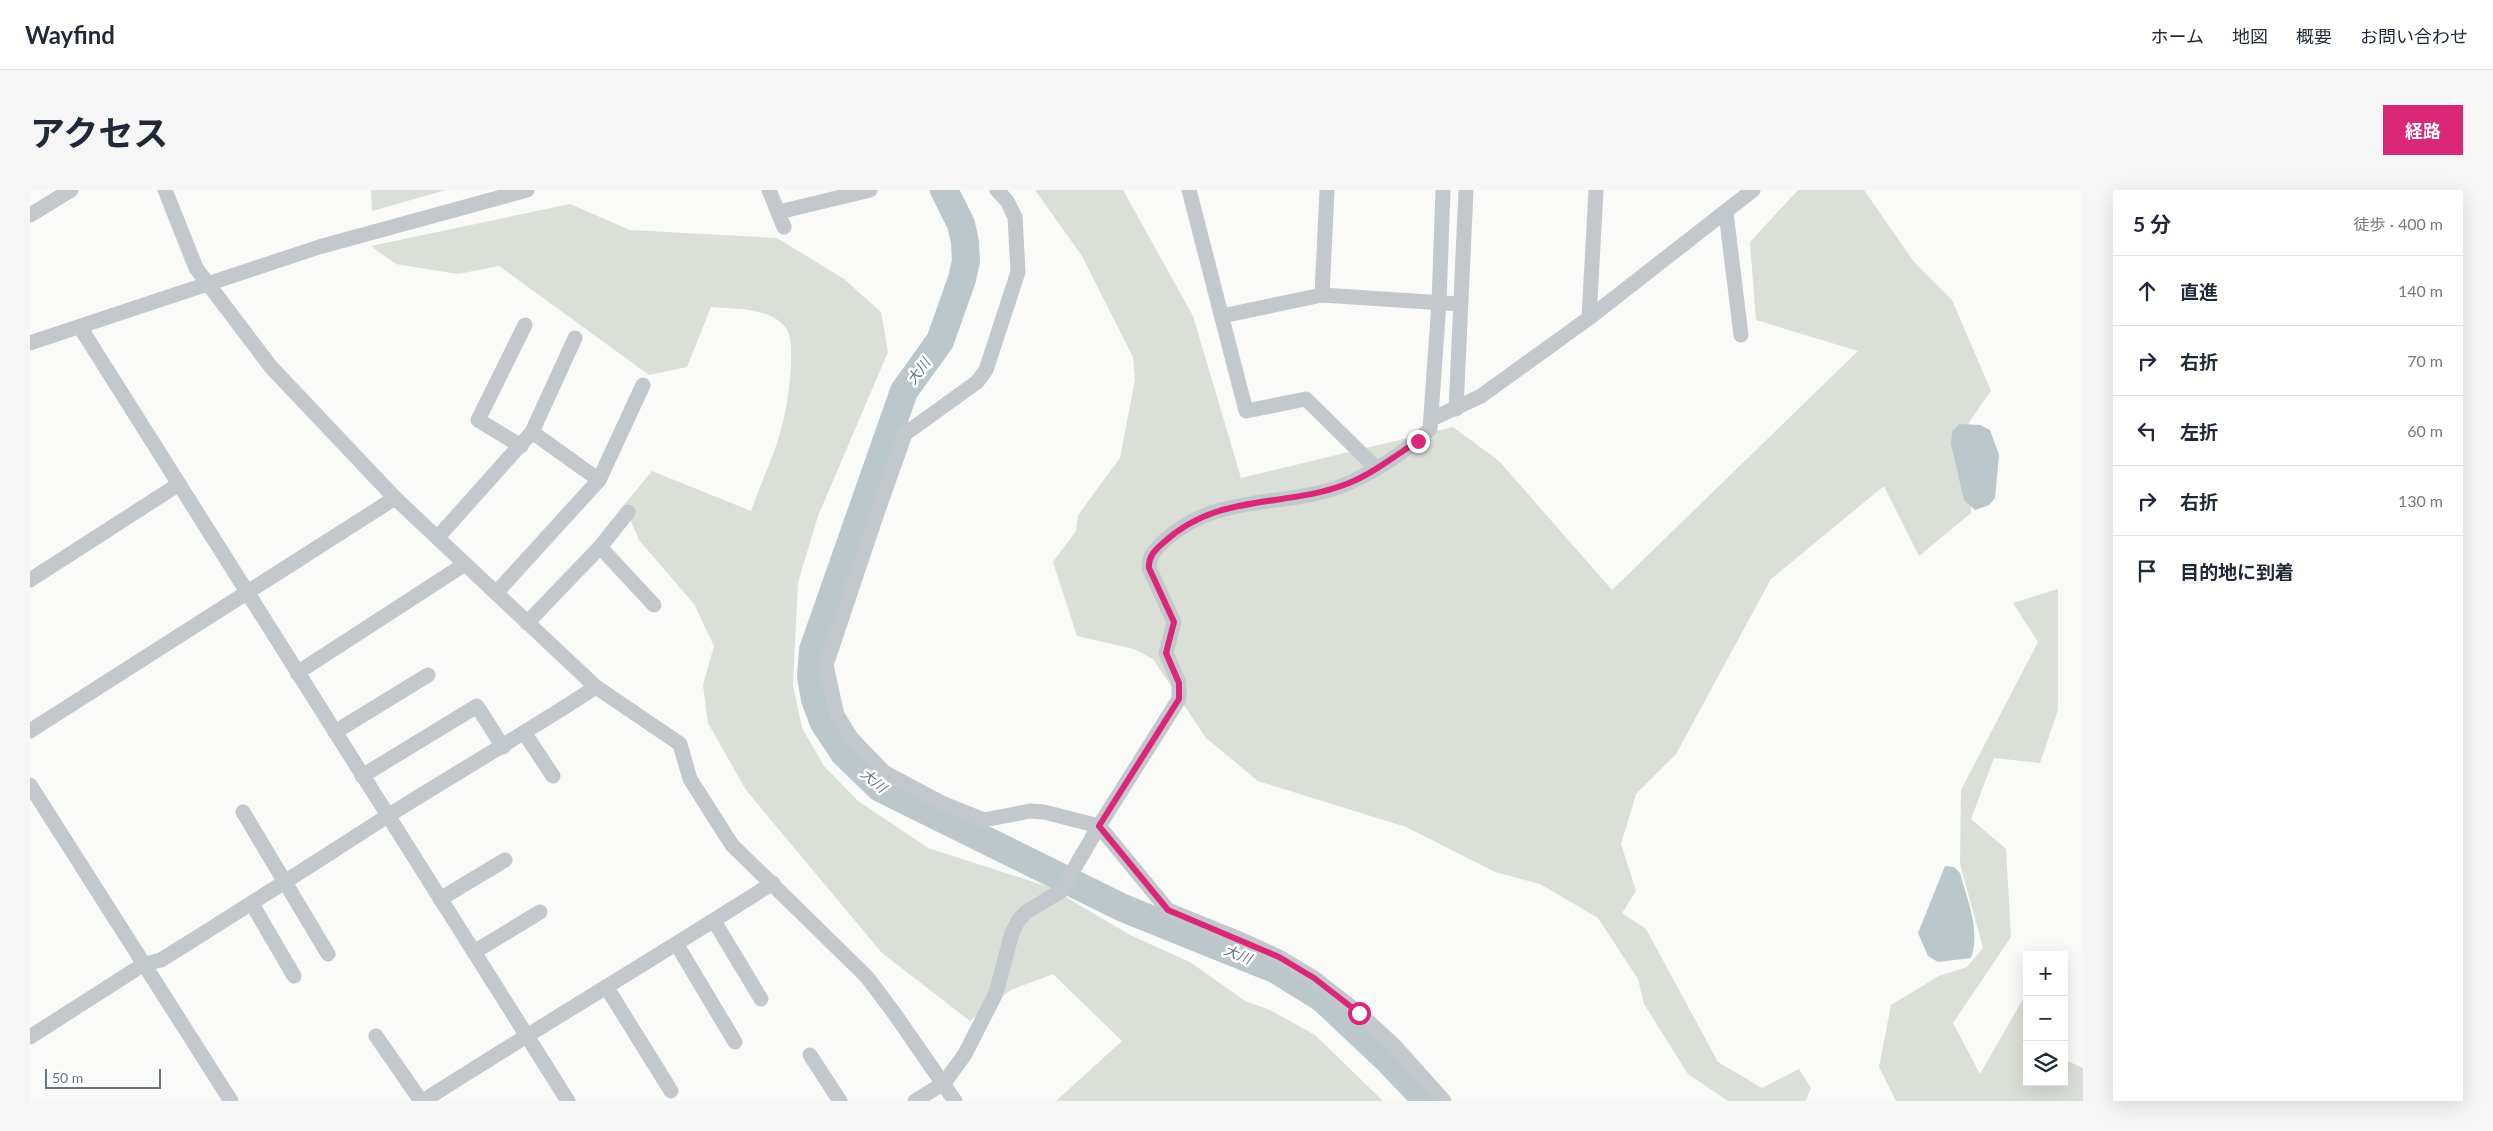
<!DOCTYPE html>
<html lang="ja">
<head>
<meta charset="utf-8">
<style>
  body { margin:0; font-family:Lato,"Noto Sans JP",sans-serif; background:#f6f6f7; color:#1f2937 }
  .controls { position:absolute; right:15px; bottom:15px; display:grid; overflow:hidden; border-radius:0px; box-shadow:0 5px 20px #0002 }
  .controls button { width:45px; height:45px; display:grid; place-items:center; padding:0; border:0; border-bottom:1px solid #e0e1e3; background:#fff; color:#1f2937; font:25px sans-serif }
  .scale { position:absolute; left:15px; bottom:12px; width:116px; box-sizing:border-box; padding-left:5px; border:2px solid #657683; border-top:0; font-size:14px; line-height:18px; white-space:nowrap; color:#657683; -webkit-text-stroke:4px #fff; paint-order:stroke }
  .stop { position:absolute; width:15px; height:15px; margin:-11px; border:4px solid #db2777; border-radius:50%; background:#fff }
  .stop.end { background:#db2777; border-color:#fff; box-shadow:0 1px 5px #0008 }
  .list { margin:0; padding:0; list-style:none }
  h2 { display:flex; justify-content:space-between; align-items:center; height:65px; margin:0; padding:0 20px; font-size:21px }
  h2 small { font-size:16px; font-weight:400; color:#747a83 }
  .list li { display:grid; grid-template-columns:32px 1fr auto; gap:15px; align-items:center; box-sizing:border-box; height:70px; padding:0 20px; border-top:1px solid #e0e1e3 }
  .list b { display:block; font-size:19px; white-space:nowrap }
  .list em { font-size:16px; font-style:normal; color:#747a83 }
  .icon { flex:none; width:28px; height:28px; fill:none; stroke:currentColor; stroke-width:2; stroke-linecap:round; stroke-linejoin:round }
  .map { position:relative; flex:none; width:2053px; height:911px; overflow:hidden; border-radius:0px }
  header { display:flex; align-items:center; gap:30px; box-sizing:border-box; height:70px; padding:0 25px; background:#fff; border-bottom:1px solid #e0e1e3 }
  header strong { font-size:24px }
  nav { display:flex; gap:28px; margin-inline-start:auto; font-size:18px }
  .intro { display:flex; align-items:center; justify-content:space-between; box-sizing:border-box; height:120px; padding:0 30px }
  h1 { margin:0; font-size:35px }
  .button { padding:12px 22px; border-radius:0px; background:#db2777; color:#fff; font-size:18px; font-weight:700 }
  main { display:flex; gap:30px; padding:0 30px }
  aside { flex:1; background:#fff; border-radius:0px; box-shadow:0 5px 20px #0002 }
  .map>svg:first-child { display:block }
  .green { fill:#dadfd7 }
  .water { fill:#bbc7cb }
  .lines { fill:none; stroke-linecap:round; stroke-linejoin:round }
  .river { stroke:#bbc7cb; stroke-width:28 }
  .minor { stroke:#c3c8cc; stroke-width:15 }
  .route { stroke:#db2777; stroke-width:6 }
  .labels { text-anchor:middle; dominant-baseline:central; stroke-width:5; stroke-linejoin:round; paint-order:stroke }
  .water-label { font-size:14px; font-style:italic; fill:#60757c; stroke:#fff }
</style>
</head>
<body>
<header>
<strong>Wayfind</strong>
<nav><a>ホーム</a><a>地図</a><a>概要</a><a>お問い合わせ</a></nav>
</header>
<div class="intro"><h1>アクセス</h1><a class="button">経路</a></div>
<main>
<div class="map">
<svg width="2053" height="911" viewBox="0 0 2053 911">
  <rect width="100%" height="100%" fill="#fafaf8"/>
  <g class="green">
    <path d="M341 0H416L342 21Z"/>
    <path d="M1005 0H1093L1163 126 1211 288 1423 237 1469 271 1582 400 1828 161 1726 130 1720 52 1768 0H1834L1884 72 1922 110 1961 201 1939 232 1941 323 1889 366 1854 296 1741 389 1646 564 1606 604 1591 654 1606 701 1592 723 1616 739 1688 872 1732 898 1769 879 1781 898 1776 911H1698L1658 884 1614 814 1608 789 1568 728 1510 694 1465 682 1376 637 1228 591 1176 548 1123 469 1104 459 1047 446 1023 372 1046 341 1048 325 1090 268 1105 190 1103 167 1052 66Z"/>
    <path d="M540 14 600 40 747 48 814 89 851 122 858 162 788 326 768 392 763 495 772 538 794 576 828 611 898 658 1019 697 1100 745 1160 772 1215 811 1240 820 1285 845 1353 911H1026L1092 851 1023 784 981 800 940 831 852 763 716 600 678 533 673 495 684 456 664 414 609 350 594 315 622 281 721 321C731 292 746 262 753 232 758 213 767 153 756 138 740 117 704 119 681 117L657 177 619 185 469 76 428 84 366 74 341 56Z"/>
    <path d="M2028 399V520L2010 573 1964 568 1941 629 1976 659 1981 747 1923 833 1950 884 1997 802V892H2034V866L2035 870 2053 878V911H1866L1849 877 1861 815 1909 786 1937 777 1953 758 1930 674 1931 600 2008 452 1983 413Z"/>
  </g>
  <g class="water">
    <path d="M1929 234 1950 235 1960 240 1969 265 1965 308 1959 315 1945 320 1934 310 1921 254 1922 242Z"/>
    <path d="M1915 676 1924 677 1930 683C1937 709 1951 741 1941 768L1908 772 1898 766 1888 743Z"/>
  </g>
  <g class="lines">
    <path class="river" d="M914 0 931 34 935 52 936 71 932 89 910 151 874 201 783 460 781 486 785 509 794 533 814 563 850 598 1093 718 1247 780 1293 809 1358 870 1397 911"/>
    <g class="minor">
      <path d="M135 0 166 78 241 177 365 308 566 497 650 554 660 589 702 655 837 787 864 823 925 911"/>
      <path d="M739 0 754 37"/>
      <path d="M967 0 977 11 985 27 988 82 956 180 947 192 875 244 846 326 796 475 807 525 822 549 854 582 914 614 954 630 1000 621 1014 622 1069 636 1138 720 1212 750 1249 767 1284 788 1329 823 1364 855 1414 911"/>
      <path d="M1159 0 1216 221 1276 209 1346 278"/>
      <path d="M749 22 840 0"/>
      <path d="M1696 23 1711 145"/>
      <path d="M0 25 41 0"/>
      <path d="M1292 105 1297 0"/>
      <path d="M1192 126 1292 105 1429 114"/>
      <path d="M1559 128 1566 0"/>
      <path d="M50 137 538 911"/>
      <path d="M0 153 289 57 497 0"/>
      <path d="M1426 219 1436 0"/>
      <path d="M1402 229 1451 206 1559 128 1723 0"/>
      <path d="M502 242 569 290"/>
      <path d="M491 256 448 230 495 135"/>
      <path d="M408 347 502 242 545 148"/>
      <path d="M570 357 624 415"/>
      <path d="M0 390 149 294"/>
      <path d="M466 403 569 290 613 195"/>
      <path d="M497 433 570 357 598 322"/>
      <path d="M267 483 435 374"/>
      <path d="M0 541 365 308"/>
      <path d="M305 542 398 485"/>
      <path d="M495 544 523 586"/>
      <path d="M332 586 447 516 473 557"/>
      <path d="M0 595 201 911"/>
      <path d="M213 622 298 764"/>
      <path d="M410 709 475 670"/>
      <path d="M222 714 264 786"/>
      <path d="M684 731 731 809"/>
      <path d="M647 755 705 852"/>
      <path d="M444 762 510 722"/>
      <path d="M577 798 641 901"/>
      <path d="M346 846 391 911"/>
      <path d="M0 847 114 774 131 770C207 723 281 675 356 627 426 583 497 542 566 497"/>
      <path d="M780 865 810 911"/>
      <path d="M393 911C509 837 627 767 743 693"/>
      <path d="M885 911 914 893 935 864 966 803 982 743 988 731 996 722 1031 701 1069 636 1149 509V493L1136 463 1144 432 1119 378C1118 366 1127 358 1135 350 1191 300 1260 320 1321 292 1349 279 1377 260 1400 239L1409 113 1413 0"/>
    </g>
  </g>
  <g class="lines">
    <path class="route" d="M1329 823 1284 788 1249 767 1138 720 1069 636 1149 509V493L1136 463 1144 432 1119 378C1118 367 1125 360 1133 353 1189 301 1255 319 1319 293 1344 283 1366 265 1388 251"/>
  </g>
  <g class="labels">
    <g class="water-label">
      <text transform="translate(888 181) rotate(-53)">大川</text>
      <text transform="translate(844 590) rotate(40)">大川</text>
      <text transform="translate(1208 764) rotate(22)">大川</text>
    </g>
  </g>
</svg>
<div class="controls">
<button>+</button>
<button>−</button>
<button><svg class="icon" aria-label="layers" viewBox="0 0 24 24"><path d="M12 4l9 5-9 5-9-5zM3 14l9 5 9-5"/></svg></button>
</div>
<div class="scale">50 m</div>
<div class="stop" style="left:1329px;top:823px"></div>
<div class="stop end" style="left:1388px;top:251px"></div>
</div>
<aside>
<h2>5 分<small>徒歩 · 400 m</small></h2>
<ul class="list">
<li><svg class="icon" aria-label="ahead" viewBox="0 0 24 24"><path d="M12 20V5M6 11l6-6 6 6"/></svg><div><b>直進</b></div><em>140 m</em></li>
<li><svg class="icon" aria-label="right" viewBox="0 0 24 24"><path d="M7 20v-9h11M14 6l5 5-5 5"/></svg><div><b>右折</b></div><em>70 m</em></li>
<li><svg class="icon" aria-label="left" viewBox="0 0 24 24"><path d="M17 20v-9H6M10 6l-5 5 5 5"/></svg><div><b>左折</b></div><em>60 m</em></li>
<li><svg class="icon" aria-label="right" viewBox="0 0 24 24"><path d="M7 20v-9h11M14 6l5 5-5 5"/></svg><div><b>右折</b></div><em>130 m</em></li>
<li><svg class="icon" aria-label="arrive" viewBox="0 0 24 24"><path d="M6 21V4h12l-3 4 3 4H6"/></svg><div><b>目的地に到着</b></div></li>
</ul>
</aside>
</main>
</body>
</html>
